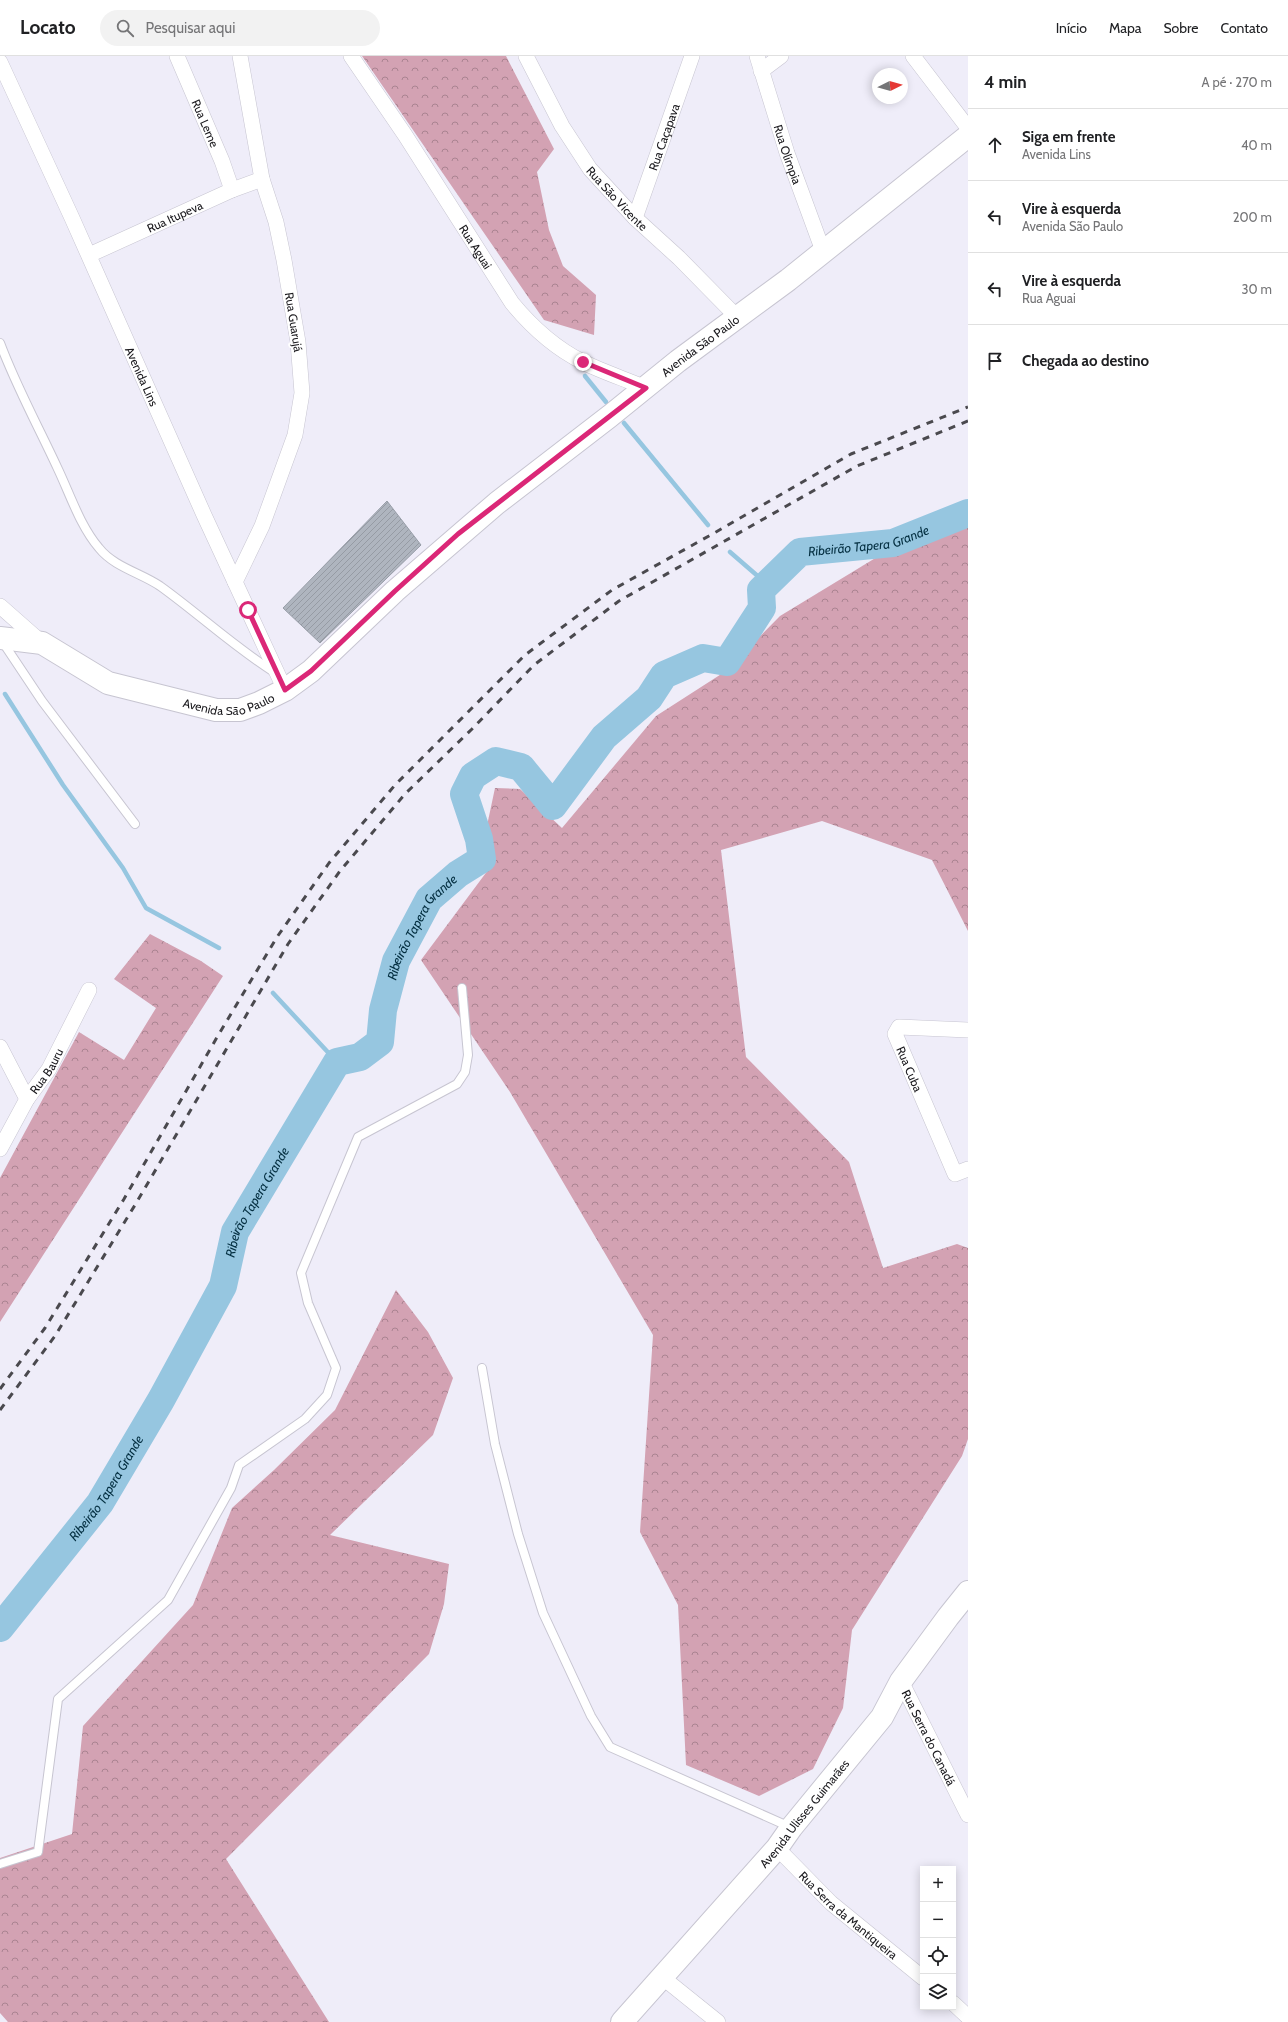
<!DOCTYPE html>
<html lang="pt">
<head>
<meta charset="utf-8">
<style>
  body { margin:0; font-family:Cabin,sans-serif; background:#f2f2f2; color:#202124 }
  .controls { position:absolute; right:12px; bottom:12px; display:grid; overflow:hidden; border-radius:0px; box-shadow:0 2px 10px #0003 }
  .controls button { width:36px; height:36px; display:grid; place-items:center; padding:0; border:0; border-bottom:1px solid #e0e0e0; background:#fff; color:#202124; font:20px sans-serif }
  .compass { position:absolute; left:872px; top:12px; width:36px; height:36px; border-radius:50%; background:#fff; box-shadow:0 2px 10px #0003; rotate:85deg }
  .stop { position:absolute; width:12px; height:12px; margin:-9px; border:3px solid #db2777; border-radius:50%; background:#fff }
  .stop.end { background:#db2777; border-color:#fff; box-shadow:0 1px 4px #0008 }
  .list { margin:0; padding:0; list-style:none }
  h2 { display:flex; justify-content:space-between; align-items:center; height:52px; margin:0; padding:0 16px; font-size:17px }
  h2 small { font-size:13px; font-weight:400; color:#757577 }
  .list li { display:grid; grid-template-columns:26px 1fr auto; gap:12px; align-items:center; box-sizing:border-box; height:72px; padding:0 16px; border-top:1px solid #e0e0e0 }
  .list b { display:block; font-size:15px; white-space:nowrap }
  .list p { margin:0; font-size:13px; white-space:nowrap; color:#757577 }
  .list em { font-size:13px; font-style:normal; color:#757577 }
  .icon { flex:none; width:22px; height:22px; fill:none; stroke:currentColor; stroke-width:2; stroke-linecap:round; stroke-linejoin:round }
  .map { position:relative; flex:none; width:968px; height:1966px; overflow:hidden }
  header { display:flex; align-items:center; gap:24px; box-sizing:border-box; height:56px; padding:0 20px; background:#fff; border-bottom:1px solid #e0e0e0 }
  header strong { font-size:19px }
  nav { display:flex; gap:22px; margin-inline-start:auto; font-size:14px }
  .search { width:280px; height:36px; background:#f2f2f2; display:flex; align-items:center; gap:10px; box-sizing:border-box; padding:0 14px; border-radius:22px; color:#757577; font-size:15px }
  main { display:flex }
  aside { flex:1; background:#fff }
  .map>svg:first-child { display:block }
  .forest { fill:url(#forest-crowns) }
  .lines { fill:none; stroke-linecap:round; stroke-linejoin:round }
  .stream { stroke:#96c6e0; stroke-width:4.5 }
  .river { stroke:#96c6e0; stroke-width:28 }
  .building { fill:url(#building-hatch); stroke:#979da7 }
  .lane-casing { stroke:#c7c5d1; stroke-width:10 }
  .street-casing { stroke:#c7c5d1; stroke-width:16 }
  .secondary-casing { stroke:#c7c5d1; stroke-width:24 }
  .lane { stroke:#fff; stroke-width:8 }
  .street { stroke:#fff; stroke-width:15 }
  .secondary { stroke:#fff; stroke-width:22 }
  .rail { stroke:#4a494e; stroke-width:3; stroke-dasharray:7 7; stroke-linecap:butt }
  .route { stroke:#db2777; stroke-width:5 }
  .labels { text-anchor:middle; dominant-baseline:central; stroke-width:4; stroke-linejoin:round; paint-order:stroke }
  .street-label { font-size:12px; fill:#1a191d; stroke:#fff }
  .water-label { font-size:13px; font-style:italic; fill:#042f41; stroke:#fff }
</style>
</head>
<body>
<header>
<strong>Locato</strong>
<div class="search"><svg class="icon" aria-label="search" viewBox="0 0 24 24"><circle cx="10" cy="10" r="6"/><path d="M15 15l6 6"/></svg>Pesquisar aqui</div>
<nav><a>Início</a><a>Mapa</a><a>Sobre</a><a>Contato</a></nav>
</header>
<main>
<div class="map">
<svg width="968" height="1966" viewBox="0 0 968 1966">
  <defs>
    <pattern id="forest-crowns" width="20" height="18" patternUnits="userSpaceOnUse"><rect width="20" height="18" fill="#d3a2b3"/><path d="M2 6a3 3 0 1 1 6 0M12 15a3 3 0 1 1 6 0" fill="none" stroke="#aa8391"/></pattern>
    <pattern id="building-hatch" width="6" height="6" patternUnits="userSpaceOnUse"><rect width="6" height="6" fill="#afb5bf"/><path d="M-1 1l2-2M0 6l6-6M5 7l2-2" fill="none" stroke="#969ba4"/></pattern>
  </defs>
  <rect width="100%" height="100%" fill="#efedf9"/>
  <g class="forest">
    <path d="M362 0H506L554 93 537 116 549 174 563 210 596 239 594 279 544 264Z"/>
    <path d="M968 469V875L932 804 822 765 721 794 746 1001 849 1106 883 1212 957 1188 968 1192V1383L962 1400 852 1574 843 1652 813 1713 759 1740 686 1709 678 1549 640 1476 653 1279 510 1036 421 904 494 806 485 779 495 732 520 733 562 772 656 660 726 615 780 560 882 498Z"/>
    <path d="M150 878 201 905 223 920 0 1266V1122L79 976 124 1004 156 952 114 923Z"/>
    <path d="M396 1234 428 1276 453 1322 433 1379 330 1479 449 1508 444 1548 429 1598 226 1803 329 1966H8L0 1957V1802L72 1778 83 1670 193 1549 232 1452 274 1414 335 1354Z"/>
  </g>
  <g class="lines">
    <g class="stream">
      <path d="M585 320 606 346"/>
      <path d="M624 367 708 469"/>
      <path d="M730 496 767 528"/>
      <path d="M5 638 63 729 123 812 146 852 219 892"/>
      <path d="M273 937 337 1006"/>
    </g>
    <path class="river" id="s1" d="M0 1572 100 1447 161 1344 223 1230 235 1176 337 1006 360 1001 380 986 383 954 396 905 429 843 458 818 482 803 479 783 464 738 473 720 496 705 521 711 553 750 604 681 649 642 664 619 703 602 727 606 762 552 761 534 800 496 893 487 968 457"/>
  </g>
  <path class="building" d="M387 445 421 489 320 587 283 552Z"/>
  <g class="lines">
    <g class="lane-casing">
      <g id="lane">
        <path d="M0 287C16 330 38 370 57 411 70 438 80 470 99 492 114 511 141 517 160 530 199 558 234 591 274 616"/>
        <path d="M2 585 42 645 135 768"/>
        <path d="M482 1312 495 1388 518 1478 543 1557 591 1660 610 1691 790 1771"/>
        <path d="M0 1808 38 1796 58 1643 168 1544 231 1432 239 1409 305 1363 327 1339 336 1312 308 1247 301 1217 358 1081 457 1028 465 1016 468 999 462 932"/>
      </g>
    </g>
    <g class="street-casing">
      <g id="street">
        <path id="s2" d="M177 0 222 105 232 134"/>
        <path id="s3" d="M351 0 405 79 512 247C531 270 555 292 583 306 603 316 625 323 646 332"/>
        <path id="s4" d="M526 0 562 70 590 113 635 162 679 202 738 262"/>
        <path id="s5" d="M757 0 787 97 823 195"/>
        <path d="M913 0 968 72"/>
        <path id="s6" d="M0 6 72 162 204 459 285 634"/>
        <path d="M761 15 781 0"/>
        <path id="s7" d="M635 162 692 0"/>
        <path id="s8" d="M89 199 232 134 262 123"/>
        <path d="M235 526 262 470 295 379 302 337 298 286 284 204 276 166 262 123 240 0"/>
        <path d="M0 550 42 587"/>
        <path id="s9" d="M968 974 899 971 895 978 955 1118 968 1113"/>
        <path d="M0 991 27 1043"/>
        <path id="s10" d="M0 1093 27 1043 49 1013 89 934"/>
        <path id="s11" d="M901 1625 968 1759"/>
        <path id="s12" d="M777 1792 831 1847 923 1922"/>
        <path d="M662 1921 718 1966"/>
        <path d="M953 1947 968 1961"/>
      </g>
    </g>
    <g class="secondary-casing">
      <g id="secondary">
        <path id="s13" d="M0 582 42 587 108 627 216 654H240L259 647 285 634 311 615 395 535 497 447 610 360 678 305 788 224 968 80"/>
        <path id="s14" d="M622 1966 777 1792 791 1772 882 1661 901 1625 948 1561 968 1536"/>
      </g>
    </g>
    <use href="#lane" class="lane"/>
    <use href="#street" class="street"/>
    <use href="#secondary" class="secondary"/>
    <g class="rail">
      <path d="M0 1333 45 1272 124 1143 216 983 277 881 329 807 395 729 525 599 612 534 716 476 851 398 968 351"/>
      <path d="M0 1354 55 1280 135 1149 288 888 340 815 405 738 472 673 534 609 619 545 857 410 968 365"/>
    </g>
  </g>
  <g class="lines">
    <path class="route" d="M248 554 285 634 311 615 395 535 458 478 646 332 583 306"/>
  </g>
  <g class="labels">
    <g class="street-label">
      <text stroke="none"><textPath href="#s2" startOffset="73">Rua Leme</textPath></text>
      <text stroke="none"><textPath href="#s7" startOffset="86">Rua Caçapava</textPath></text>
      <text stroke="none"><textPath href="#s5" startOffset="103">Rua Olímpia</textPath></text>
      <text stroke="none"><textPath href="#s4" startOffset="170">Rua São Vicente</textPath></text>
      <text stroke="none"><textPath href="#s8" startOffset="94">Rua Itupeva</textPath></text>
      <text stroke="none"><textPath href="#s3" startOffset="228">Rua Aguai</textPath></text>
      <text transform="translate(294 266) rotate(81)">Rua Guarujá</text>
      <text stroke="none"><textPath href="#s13" startOffset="844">Avenida São Paulo</textPath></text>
      <text stroke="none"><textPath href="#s6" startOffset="345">Avenida Lins</textPath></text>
      <text stroke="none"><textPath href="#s13" startOffset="244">Avenida São Paulo</textPath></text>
      <text stroke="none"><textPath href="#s9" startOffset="115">Rua Cuba</textPath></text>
      <text stroke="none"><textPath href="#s10" startOffset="91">Rua Bauru</textPath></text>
      <text stroke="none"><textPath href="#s11" startOffset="63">Rua Serra do Canadá</textPath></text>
      <text stroke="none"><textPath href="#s14" startOffset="277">Avenida Ulisses Guimarães</textPath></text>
      <text stroke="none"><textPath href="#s12" startOffset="98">Rua Serra da Mantiqueira</textPath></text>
    </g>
    <g class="water-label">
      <text stroke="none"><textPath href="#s1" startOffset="1569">Ribeirão Tapera Grande</textPath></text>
      <text stroke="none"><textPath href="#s1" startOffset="837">Ribeirão Tapera Grande</textPath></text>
      <text stroke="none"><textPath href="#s1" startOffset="501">Ribeirão Tapera Grande</textPath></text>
      <text stroke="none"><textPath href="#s1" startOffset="176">Ribeirão Tapera Grande</textPath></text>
    </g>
  </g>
</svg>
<div class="controls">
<button>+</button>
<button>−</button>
<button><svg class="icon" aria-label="locate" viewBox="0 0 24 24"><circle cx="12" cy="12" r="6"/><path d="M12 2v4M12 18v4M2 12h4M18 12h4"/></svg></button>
<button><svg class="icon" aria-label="layers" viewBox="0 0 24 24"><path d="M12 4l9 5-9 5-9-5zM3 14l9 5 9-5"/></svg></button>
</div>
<svg class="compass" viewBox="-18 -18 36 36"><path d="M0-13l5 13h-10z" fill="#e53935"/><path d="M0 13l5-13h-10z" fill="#757577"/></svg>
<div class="stop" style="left:248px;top:554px"></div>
<div class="stop end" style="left:583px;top:306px"></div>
</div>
<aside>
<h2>4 min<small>A pé · 270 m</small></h2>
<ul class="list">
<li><svg class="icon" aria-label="ahead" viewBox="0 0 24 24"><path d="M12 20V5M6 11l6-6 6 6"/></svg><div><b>Siga em frente</b><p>Avenida Lins</p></div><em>40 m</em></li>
<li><svg class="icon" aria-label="left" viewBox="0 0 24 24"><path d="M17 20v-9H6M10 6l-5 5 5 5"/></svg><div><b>Vire à esquerda</b><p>Avenida São Paulo</p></div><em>200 m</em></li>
<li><svg class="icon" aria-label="left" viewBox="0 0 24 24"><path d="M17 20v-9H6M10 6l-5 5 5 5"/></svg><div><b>Vire à esquerda</b><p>Rua Aguai</p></div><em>30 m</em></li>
<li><svg class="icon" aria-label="arrive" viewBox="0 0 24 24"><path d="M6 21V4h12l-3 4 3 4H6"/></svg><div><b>Chegada ao destino</b></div></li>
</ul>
</aside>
</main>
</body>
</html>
